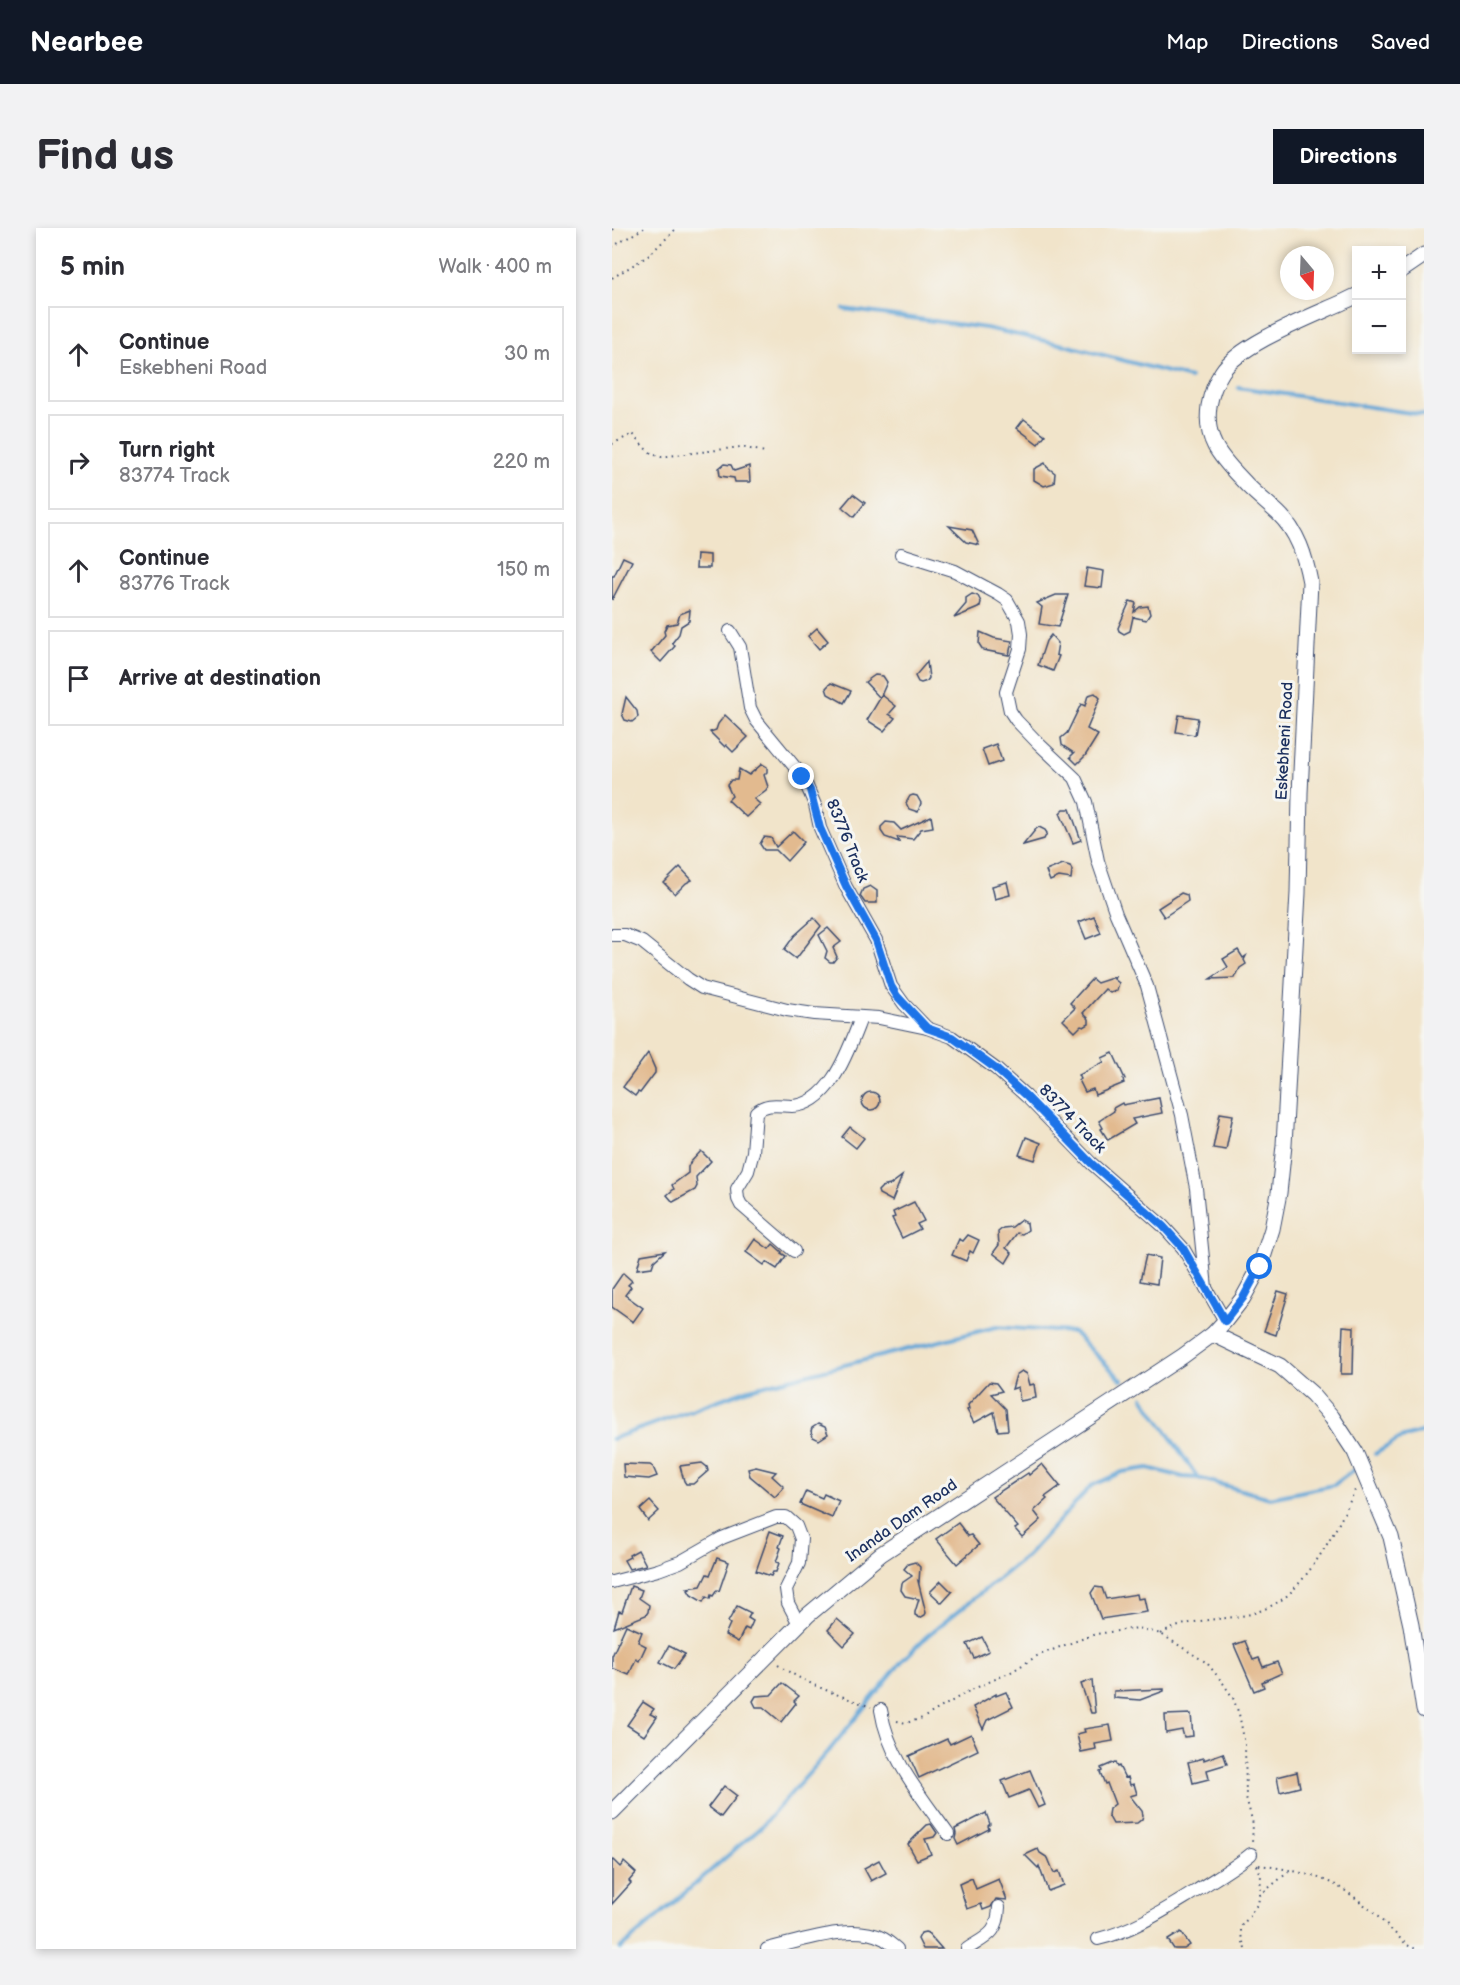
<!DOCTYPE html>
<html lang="en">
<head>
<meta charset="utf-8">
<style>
  body { margin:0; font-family:"Balsamiq Sans",sans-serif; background:#f2f2f3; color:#2b2b33 }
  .controls { position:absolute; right:18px; top:18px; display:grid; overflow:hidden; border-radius:0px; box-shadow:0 3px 9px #0003 }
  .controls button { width:54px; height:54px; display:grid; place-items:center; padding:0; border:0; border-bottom:2px solid #e1e1e2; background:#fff; color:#2b2b33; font:30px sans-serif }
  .compass { position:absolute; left:668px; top:18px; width:54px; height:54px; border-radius:50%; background:#fff; box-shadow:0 3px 9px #0003; rotate:161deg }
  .stop { position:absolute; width:18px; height:18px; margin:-14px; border:4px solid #1a73e8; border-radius:50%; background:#fff }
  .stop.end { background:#1a73e8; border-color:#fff; box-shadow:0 2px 6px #0008 }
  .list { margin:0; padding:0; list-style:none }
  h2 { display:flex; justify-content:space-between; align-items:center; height:78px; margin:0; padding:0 24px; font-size:26px }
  h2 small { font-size:20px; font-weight:400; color:#7c7c81 }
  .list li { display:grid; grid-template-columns:39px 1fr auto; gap:18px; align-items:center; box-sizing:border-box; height:96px; margin:0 12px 12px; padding:0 12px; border:2px solid #e1e1e2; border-radius:0px }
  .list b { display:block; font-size:22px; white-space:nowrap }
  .list p { margin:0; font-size:20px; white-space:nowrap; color:#7c7c81 }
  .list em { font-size:20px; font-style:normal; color:#7c7c81 }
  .icon { flex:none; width:33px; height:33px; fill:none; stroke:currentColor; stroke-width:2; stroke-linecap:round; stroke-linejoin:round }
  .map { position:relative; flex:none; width:812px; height:1721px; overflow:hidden; border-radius:0px }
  header { display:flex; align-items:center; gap:36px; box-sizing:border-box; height:84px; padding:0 30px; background:#111827; color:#fff }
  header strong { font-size:28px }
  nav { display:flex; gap:33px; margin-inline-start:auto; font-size:21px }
  .intro { display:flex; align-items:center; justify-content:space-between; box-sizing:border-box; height:144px; padding:0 36px }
  h1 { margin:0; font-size:42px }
  .button { padding:15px 27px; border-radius:0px; background:#111827; color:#fff; font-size:21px; font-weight:700 }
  main { display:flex; gap:36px; padding:0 36px }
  aside { flex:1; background:#fff; border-radius:0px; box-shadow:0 3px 9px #0003 }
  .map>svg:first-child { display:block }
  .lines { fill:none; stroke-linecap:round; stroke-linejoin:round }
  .stream { stroke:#62a6d7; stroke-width:4 }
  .building { fill:#e2ba8f }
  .minor-casing { stroke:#3b4a6e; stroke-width:14 }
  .tertiary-casing { stroke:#3b4a6e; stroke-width:17 }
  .path { stroke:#3b4a6e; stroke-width:2; stroke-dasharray:1.5 4.5; stroke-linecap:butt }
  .minor { stroke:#fff; stroke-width:12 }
  .tertiary { stroke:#fff; stroke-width:15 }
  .route { stroke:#1a73e8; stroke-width:8 }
  .labels { text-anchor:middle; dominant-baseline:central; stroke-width:6; stroke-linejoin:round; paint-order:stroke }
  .street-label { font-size:16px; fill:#1b2f5e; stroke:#f6f6f2 }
</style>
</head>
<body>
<header>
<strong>Nearbee</strong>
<nav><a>Map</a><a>Directions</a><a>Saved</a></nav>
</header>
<div class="intro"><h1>Find us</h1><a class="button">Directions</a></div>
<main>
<aside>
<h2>5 min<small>Walk · 400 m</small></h2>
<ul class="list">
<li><svg class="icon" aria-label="ahead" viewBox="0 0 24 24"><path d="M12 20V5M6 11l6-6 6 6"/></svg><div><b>Continue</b><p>Eskebheni Road</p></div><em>30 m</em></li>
<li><svg class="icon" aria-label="right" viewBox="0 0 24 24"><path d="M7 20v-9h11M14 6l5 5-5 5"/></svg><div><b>Turn right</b><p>83774 Track</p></div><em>220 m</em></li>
<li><svg class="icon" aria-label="ahead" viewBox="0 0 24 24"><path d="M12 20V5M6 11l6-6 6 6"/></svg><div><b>Continue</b><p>83776 Track</p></div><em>150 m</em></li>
<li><svg class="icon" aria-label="arrive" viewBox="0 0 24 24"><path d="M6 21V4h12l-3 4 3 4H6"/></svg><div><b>Arrive at destination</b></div></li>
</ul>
</aside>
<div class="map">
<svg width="812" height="1721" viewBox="0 0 812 1721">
  <rect width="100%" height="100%" fill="#f6f6f2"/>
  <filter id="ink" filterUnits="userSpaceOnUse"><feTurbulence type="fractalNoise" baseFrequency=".0167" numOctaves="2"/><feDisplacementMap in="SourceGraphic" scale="12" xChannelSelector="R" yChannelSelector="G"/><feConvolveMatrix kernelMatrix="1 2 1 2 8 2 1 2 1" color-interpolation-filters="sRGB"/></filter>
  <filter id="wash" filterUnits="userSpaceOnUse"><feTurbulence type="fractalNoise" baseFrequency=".008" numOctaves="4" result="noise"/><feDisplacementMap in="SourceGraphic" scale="24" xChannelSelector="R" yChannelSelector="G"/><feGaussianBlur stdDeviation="1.35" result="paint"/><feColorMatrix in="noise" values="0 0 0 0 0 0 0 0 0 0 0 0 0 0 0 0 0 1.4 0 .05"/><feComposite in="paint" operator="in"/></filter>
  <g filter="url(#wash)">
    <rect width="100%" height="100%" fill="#f1e4ca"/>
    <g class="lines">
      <g class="stream">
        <path d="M232 81 374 100 457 118 578 150"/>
        <path d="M626 159 812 187"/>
        <path d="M531 1169 586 1250 658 1270 722 1257 742 1242"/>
        <path d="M0 1211 137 1161 384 1099 461 1104 510 1152"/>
        <path d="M763 1226 789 1210 812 1203"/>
        <path d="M8 1721 150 1598 216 1524 290 1433 315 1408 415 1328 479 1258 510 1244 536 1240 571 1249 586 1250"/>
      </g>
    </g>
    <g id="blocks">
      <g class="building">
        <path d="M412 191 433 207 426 216 405 200Z"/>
        <path d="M433 235 435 239 443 245 442 255 432 258 422 252V241Z"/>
        <path d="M112 236 119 237 122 243 137 238 138 254H123L122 250 108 248 107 240Z"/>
        <path d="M241 266 253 275 242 289 230 279Z"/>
        <path d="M337 298 360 302 367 317 354 314Z"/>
        <path d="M85 326 98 327V340H84Z"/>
        <path d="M11 329 20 333 0 372V348H2Z"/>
        <path d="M475 340 492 343 490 360 472 358Z"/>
        <path d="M360 366 366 368 369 374 368 378 366 380 342 390 354 376V370Z"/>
        <path d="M444 367H456L446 399 427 396 430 379 425 375Z"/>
        <path d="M518 373 524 375 522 384 528 379 536 378 538 386 534 392 521 389 518 403 512 406 507 403 506 400Z"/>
        <path d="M78 382 77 393 69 398 67 406 60 415 63 418 49 434 39 424 53 407 52 403 55 397 65 395 68 386Z"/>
        <path d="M205 400 216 413 207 421 196 408Z"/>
        <path d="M368 404 382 410 400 413 397 427 371 422 367 416Z"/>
        <path d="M439 407 446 415 444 427 447 428 441 443 426 437 434 413Z"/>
        <path d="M315 434 317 450 315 453 309 455 306 454 303 448Z"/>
        <path d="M263 447 271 448 275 454 268 470 253 454Z"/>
        <path d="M219 455 239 463 232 475 216 466 214 460Z"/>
        <path d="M483 465 488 470 475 501 486 507 473 528 465 536 458 529 462 525 450 517 449 510 455 505 469 476 473 478 476 467Z"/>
        <path d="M270 467 284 478 277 486 283 490 272 503 255 492Z"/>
        <path d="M14 469 25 483 26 489 20 494 13 492 10 486Z"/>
        <path d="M113 487 136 509 121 524 114 517 113 519 98 504 104 502 106 496Z"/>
        <path d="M567 487 586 490 583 507 564 504Z"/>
        <path d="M384 516 390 533 376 538 370 521Z"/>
        <path d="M150 536 155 539V544L152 547 156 559 154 562 142 571 148 576 134 589 116 572 120 568 115 557 119 552H125L127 541 137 547Z"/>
        <path d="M301 567 305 568 309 575 306 584 297 581 294 575 298 568Z"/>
        <path d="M452 581H458L469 612 461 615 448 585Z"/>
        <path d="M319 588 321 599 309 601 301 611 285 609 287 614 273 609 269 603V599L274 594 282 595 289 602Z"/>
        <path d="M427 599 433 602 435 605 432 611 411 617 424 601Z"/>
        <path d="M181 603 192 614 175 633 164 622H152L148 616 152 609 159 610 164 619Z"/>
        <path d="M451 636 458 638 460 642 459 651 447 649 438 653 434 643Z"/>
        <path d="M68 639 80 652 74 655 63 666 52 655Z"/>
        <path d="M395 654 398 667 383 671 380 658Z"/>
        <path d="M258 658 265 663V675H253L248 668 251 661Z"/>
        <path d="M569 665 575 667 576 673 552 689 546 680Z"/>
        <path d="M482 688 489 705 474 711 467 694Z"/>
        <path d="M202 690 209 698 184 731 172 722 182 708Z"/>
        <path d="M216 700 229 714 221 720 225 729 221 734H218L213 730 215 723 207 707Z"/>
        <path d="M626 722 631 730 634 728 632 732 634 736 628 740 623 750 598 751 616 739 611 731Z"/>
        <path d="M503 749 502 751 507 755 505 763 498 765 493 761 471 785 477 791V796L472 799 469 798 463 804 451 792 463 780 458 775 480 751 485 755Z"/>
        <path d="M36 825 43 841V845L28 865 26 864 23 868 11 859Z"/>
        <path d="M501 825 513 851 511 852 512 855 483 867 481 861 473 864 467 852 469 851 467 847 492 834 490 830Z"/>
        <circle cx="259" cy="873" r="9"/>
        <path d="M547 870 550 885 520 891 523 896 496 912 489 901 491 900 487 893 502 883 501 880 510 875 511 877Z"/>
        <path d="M608 885 621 887 614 922 601 920Z"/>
        <path d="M238 899 252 910 244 920 230 909Z"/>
        <path d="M414 909 429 915 423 932 407 927Z"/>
        <path d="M89 923 99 933 84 949 85 958 83 962 61 974 55 967 62 961 60 957 76 945V939L78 935Z"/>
        <path d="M290 948 280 973 267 966 266 963 270 959 278 957Z"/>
        <path d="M302 974 312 993 305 996 308 1001 290 1010 280 990 283 989 281 984Z"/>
        <path d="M409 992 415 995 416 1002 410 1006 405 1005 394 1020 400 1025 394 1035 381 1025 387 1017 386 1004 391 1000 400 999Z"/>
        <path d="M356 1007 367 1012 361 1025 358 1023 354 1033 340 1027 347 1011 351 1013Z"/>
        <path d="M143 1011 157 1021 161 1016 170 1024 169 1025 174 1028 165 1041 154 1034 152 1037 134 1024Z"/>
        <path d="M53 1023 42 1033 40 1039 25 1041 29 1027Z"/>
        <path d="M534 1027 548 1030 545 1056 528 1053Z"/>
        <path d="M11 1045 20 1053 16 1057 19 1059 13 1067 31 1080 21 1094 0 1079V1061Z"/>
        <path d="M666 1063 676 1066 664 1107 652 1103Z"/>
        <path d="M731 1098 742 1099 741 1146H729Z"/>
        <path d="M410 1143 415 1146 418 1157 422 1156 424 1170 408 1173 406 1159 400 1161 404 1147Z"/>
        <path d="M377 1154 384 1155 390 1163 379 1166 394 1181 396 1202 386 1203 382 1184 362 1195 355 1182 357 1181 356 1177Z"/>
        <path d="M206 1196 213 1199 216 1206 207 1212 201 1209 199 1203 200 1200Z"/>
        <path d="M90 1235 95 1239 96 1243 81 1256H74L72 1253 68 1238Z"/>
        <path d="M11 1236 38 1237 41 1239 45 1248 37 1251 12 1249Z"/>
        <path d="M430 1236 448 1258 433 1269 435 1271 422 1283 429 1292 410 1309 403 1301 406 1299 380 1269 416 1245 417 1247Z"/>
        <path d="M144 1239 164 1244 160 1248 172 1259 163 1269 138 1248 136 1241Z"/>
        <path d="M194 1263 210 1270 212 1266 227 1273 220 1290 188 1276Z"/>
        <path d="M38 1273 47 1283 36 1293 28 1282Z"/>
        <path d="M346 1295 356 1308 359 1307 367 1317 345 1336 324 1311Z"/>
        <path d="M158 1303 171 1308 167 1319 169 1320 164 1334 167 1335 164 1344H161L159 1348 144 1343Z"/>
        <path d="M26 1322 34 1337 17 1341 12 1332 18 1329 17 1327Z"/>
        <path d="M105 1330 117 1334 107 1363 105 1362 101 1368 99 1367 98 1371 94 1369 91 1374 79 1367 76 1362 78 1361 76 1360 89 1358 95 1346 98 1347Z"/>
        <path d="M303 1334 308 1339 307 1354 306 1353 314 1385 313 1387 308 1390 303 1387V1384L307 1371 293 1368 289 1362 290 1355 300 1348 292 1341 296 1336Z"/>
        <path d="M329 1353 340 1364 330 1375 318 1364Z"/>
        <path d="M19 1358 30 1362 27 1370 37 1377 36 1384 34 1387 2 1400 7 1383 10 1384Z"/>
        <path d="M483 1359 490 1360 494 1371 525 1366 526 1371 532 1370 535 1384 489 1391 479 1365Z"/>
        <path d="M125 1378 139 1385 136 1390 141 1393 137 1402 133 1400 126 1414 113 1407 118 1396 116 1394Z"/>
        <path d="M225 1391 243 1406 232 1418 216 1402Z"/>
        <path d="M14 1397 30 1404 26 1414 34 1418 27 1433 24 1431 17 1447 0 1440V1428Z"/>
        <path d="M370 1409 377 1423 362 1430 355 1416Z"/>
        <path d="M633 1413 641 1432 647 1430 651 1439 665 1434 670 1445 650 1454 652 1459 642 1463 622 1417Z"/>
        <path d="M57 1418 73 1426 62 1441 48 1434Z"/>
        <path d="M480 1452 483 1485H479L469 1456Z"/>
        <path d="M170 1455 187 1468 182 1473 184 1475 169 1494 151 1479H144L141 1473 144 1468 159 1467Z"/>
        <path d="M552 1461V1463L528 1472 502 1470V1463Z"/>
        <path d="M394 1464 401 1479 375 1492 371 1501 361 1479 384 1466V1468Z"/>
        <path d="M31 1474 42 1481 38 1486 45 1489 32 1508 15 1497Z"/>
        <path d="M579 1486 581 1508 572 1509 570 1502 554 1505 553 1487Z"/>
        <path d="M498 1497 501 1513 483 1516 484 1521 469 1524 465 1506 473 1504 472 1501Z"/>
        <path d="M359 1506 366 1522 307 1550 297 1528 335 1511 338 1516Z"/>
        <path d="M611 1525 615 1536 595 1542 597 1551 581 1555 576 1534 592 1530V1532Z"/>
        <path d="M503 1534 505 1539 507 1538 513 1550 516 1549 518 1557 522 1556 525 1566 518 1568 530 1583 531 1587 530 1591 525 1595 501 1596 496 1587 497 1581 503 1576 495 1555 493 1556 488 1544 490 1543 489 1540Z"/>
        <path d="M418 1542 433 1577 426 1580 417 1562 397 1570 390 1553Z"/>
        <path d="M685 1544 688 1559 668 1564 665 1549Z"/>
        <path d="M112 1558 125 1568 109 1589 96 1579Z"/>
        <path d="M374 1585 378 1596 376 1598 377 1601 346 1617 343 1611 344 1606 343 1601Z"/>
        <path d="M319 1596 325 1605 322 1609 313 1611 319 1626 305 1632 296 1616 315 1597Z"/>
        <path d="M426 1621 428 1625 436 1630 442 1645 447 1643 452 1657 436 1663 427 1638 426 1640 413 1627Z"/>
        <path d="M0 1631 8 1639 12 1634 24 1645 17 1653 19 1655 0 1676Z"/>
        <path d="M267 1632 274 1645 259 1653 252 1640Z"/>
        <path d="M360 1650 364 1661 387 1651 395 1672 384 1671 379 1679 371 1682 369 1676 355 1681 347 1656Z"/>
        <path d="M313 1704 316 1705 330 1721H311L306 1711 309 1705Z"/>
        <path d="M569 1704 578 1717 572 1721H562L556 1712Z"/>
      </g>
    </g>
  </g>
  <g filter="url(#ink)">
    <use href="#blocks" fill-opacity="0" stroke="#3b4a6e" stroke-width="1.5"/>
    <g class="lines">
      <g class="minor-casing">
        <g id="minor">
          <path d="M289 326 343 343 386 366 395 372 407 393 409 406 408 421 394 464 398 483 404 492 427 516 463 550 474 574 486 633 504 686 535 758 570 887 584 960 594 1060"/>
          <path d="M118 403 128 419 138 480 144 492 191 549 203 577 208 600 234 659 264 712 279 758 292 776 315 800"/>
          <path d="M0 707H13L30 714 76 751 90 760 175 782 202 786 267 790 315 800 340 809 384 841 414 868 479 935 551 998 571 1020 613 1093"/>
          <path d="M182 1023 129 977 126 971 125 961 136 943 141 924 144 884C155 874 167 878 180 878 219 877 237 820 249 790"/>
          <path d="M0 1354 46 1342 68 1334 110 1310 164 1289H174L184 1298 189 1311 187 1335 174 1361 176 1375 187 1396"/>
          <path d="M269 1482C276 1529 309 1568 336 1606"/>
          <path d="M486 1711C521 1703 554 1681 584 1663 602 1651 622 1640 639 1626"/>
          <path d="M155 1721C187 1714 239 1694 270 1710 275 1712 280 1717 285 1721"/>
          <path d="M355 1721C375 1708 386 1706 387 1679"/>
        </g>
      </g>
      <g class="tertiary-casing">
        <g id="tertiary">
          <path d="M790 42 812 27"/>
          <path d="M601 1106 668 1138 700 1166 720 1189 743 1224 779 1309 799 1397 812 1482"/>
          <path d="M0 1584 196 1387 269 1326 571 1128 601 1106 613 1093 631 1070 648 1039 660 1001 667 965 672 917 686 665 688 565 698 354C693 328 686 304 666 285 655 275 645 267 635 257 624 245 611 233 603 218 596 205 595 193 597 178 599 166 603 155 610 144 630 113 710 85 744 68"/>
        </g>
      </g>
      <g class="path">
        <path d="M0 2 3 0"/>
        <path d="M0 19 32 0"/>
        <path d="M0 50 36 28 65 0"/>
        <path d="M0 216 21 206C30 216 34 225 49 229L129 219 153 224"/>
        <path d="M549 1406C576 1390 604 1393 634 1387 649 1384 668 1375 679 1364 705 1338 728 1296 743 1262"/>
        <path d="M166 1437C198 1458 224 1466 259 1479"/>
        <path d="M285 1493 294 1495 311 1490 357 1463 399 1444 425 1428 453 1417 484 1406 526 1400 549 1406 595 1435 611 1455 621 1470 627 1486 633 1516 634 1569 641 1596 640 1614"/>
        <path d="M645 1637 649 1647 648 1667"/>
        <path d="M647 1637C670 1640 707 1647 727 1659 753 1674 774 1697 795 1717L804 1721"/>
        <path d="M633 1721 629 1707V1698L638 1688 646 1675 648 1667 679 1642"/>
      </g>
      <use href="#minor" class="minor"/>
      <use href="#tertiary" class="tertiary"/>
    </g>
  </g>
  <g class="lines" filter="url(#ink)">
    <path class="route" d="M190 549 198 562 208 600 234 658 264 712 279 758 285 768 315 800 340 809 384 841 414 868 479 935 551 998 571 1020 613 1093 631 1070 648 1039"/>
  </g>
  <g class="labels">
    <g class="street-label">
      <text transform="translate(673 513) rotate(-87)">Eskebheni Road</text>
      <text transform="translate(235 613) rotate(68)">83776 Track</text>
      <text transform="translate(460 891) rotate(46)">83774 Track</text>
      <text transform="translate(290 1293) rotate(-35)">Inanda Dam Road</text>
    </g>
  </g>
</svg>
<div class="controls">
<button>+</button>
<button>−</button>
</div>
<svg class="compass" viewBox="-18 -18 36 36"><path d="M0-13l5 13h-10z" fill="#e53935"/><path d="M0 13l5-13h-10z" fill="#7c7c81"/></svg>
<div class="stop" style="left:648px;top:1039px"></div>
<div class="stop end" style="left:190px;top:549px"></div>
</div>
</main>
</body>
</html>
